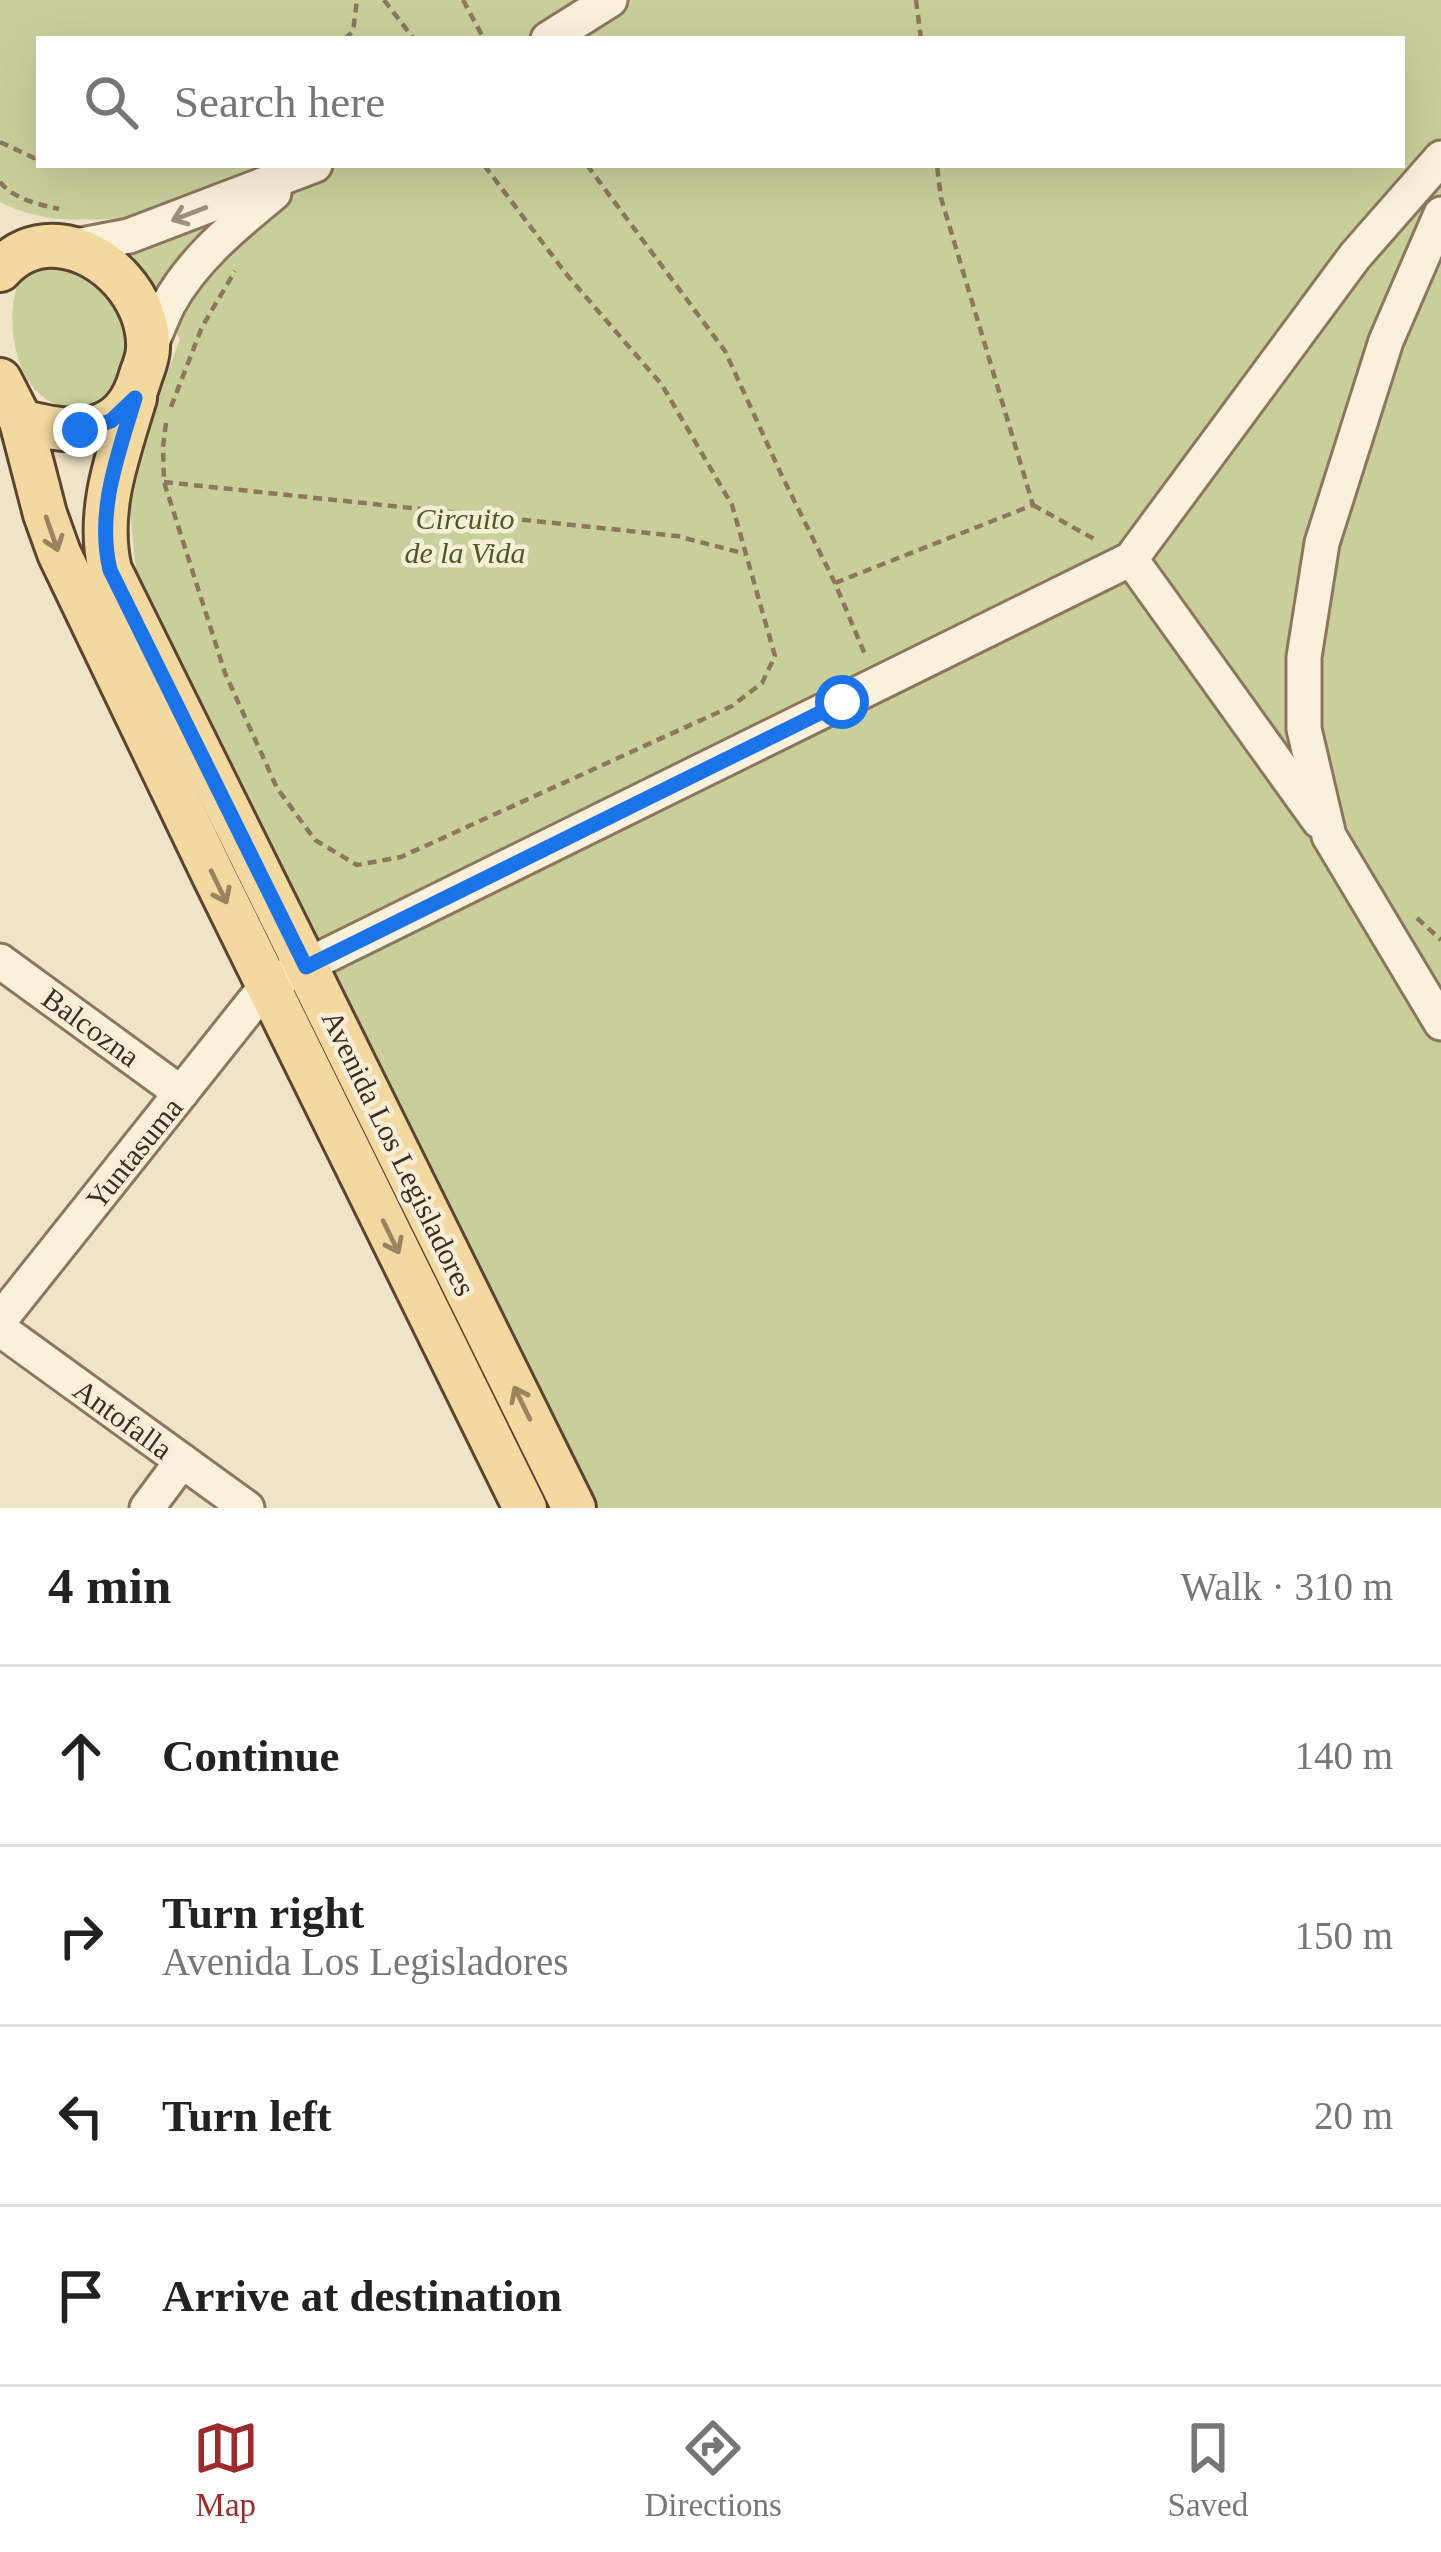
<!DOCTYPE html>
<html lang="en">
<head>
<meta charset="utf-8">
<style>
  body { margin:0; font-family:Georgia,serif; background:#f6f6f6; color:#222 }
  .stop { position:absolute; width:36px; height:36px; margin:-27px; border:9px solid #1a73e8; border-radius:50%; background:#fff }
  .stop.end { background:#1a73e8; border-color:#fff; box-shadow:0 3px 12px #0008 }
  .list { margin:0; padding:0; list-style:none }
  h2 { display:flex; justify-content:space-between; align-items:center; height:156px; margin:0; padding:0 48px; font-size:51px }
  h2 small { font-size:39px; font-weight:400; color:#767676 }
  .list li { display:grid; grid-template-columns:78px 1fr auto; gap:36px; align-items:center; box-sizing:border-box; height:180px; padding:0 48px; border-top:3px solid #e0e0e0 }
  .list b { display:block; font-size:45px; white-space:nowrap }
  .list p { margin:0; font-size:39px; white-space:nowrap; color:#767676 }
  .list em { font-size:39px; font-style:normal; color:#767676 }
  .icon { flex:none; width:66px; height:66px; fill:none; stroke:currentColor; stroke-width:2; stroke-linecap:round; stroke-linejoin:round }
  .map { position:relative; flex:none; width:1441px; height:1508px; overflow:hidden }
  .search { position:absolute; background:#fff; box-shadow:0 12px 48px #0002; left:36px; right:36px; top:36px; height:132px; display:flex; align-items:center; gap:30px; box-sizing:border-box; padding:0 42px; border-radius:0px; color:#767676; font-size:45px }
  .sheet { height:876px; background:#fff }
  nav { display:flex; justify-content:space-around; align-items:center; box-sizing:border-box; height:168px; border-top:3px solid #e0e0e0; background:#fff; font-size:33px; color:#767676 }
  nav a { display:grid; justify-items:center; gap:6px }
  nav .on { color:#9e2a2b }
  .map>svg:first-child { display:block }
  .green { fill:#c9cf9b; fill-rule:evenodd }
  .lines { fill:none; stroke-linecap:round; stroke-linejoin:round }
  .minor-casing { stroke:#8d765c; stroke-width:39 }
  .major-casing { stroke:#5b4430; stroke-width:48 }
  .path { stroke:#8d765c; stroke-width:4.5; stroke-dasharray:9 6; stroke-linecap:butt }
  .minor { stroke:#faf1dc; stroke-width:33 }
  .major { stroke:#f3d9a0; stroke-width:42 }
  .oneway { stroke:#9c907e }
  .oneway2 { stroke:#988460 }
  .route { stroke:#1a73e8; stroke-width:15 }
  .labels { text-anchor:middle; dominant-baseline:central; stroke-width:9; stroke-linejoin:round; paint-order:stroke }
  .park-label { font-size:30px; font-style:italic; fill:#4d5a26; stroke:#f7eed8 }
  .street-label { font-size:30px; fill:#3d2e20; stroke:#f7eed8 }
</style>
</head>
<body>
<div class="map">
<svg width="1441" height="1508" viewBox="0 0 1441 1508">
  <rect width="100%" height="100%" fill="#f0e4c8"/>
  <g class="green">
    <path d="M0 0H1441V1508H594L137 580 130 511 149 423 180 339 112 219C67 220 41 222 0 202ZM39 39H1402V165H39Z"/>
    <path d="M52 265C103 274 142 325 120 375 111 394 101 406 79 407 9 412 0 300 25 272 32 268 43 267 52 265Z"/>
  </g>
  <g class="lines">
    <g class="minor-casing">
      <g id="minor">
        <path d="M548 39 610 0"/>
        <path d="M1441 214 1386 341 1322 543 1304 657V729L1329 836 1441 1023"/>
        <path d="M71 247 129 236 315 165"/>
        <path d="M149 350C155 335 161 320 168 305 193 259 234 226 274 193"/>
        <path d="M1131 559 1319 821"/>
        <path d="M0 961 181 1093"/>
        <path d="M0 1320 267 985 1131 559 1355 256 1441 158"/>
        <path d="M0 1329 247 1508"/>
        <path d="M147 1508 182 1461"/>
      </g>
    </g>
    <g class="major-casing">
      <g id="major">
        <path d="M0 270C15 253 35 244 58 246 106 250 150 299 148 348 148 357 144 367 141 375 124 438 75 436 21 421"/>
        <path d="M0 380 21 421 45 514 59 553 212 872 525 1508"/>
        <path d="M135 398C118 455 96 511 110 570L574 1508"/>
      </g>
    </g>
    <g class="path">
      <path d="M384 0 414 39"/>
      <path d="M463 0 484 39"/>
      <path d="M916 0 921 39"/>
      <path d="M345 39 353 31 357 0"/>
      <path d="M0 142 34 158 39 157"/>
      <path d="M587 165 725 351 782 476 835 583 866 657"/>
      <path d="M0 182C14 199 37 204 59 209"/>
      <path d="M171 407 202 327 235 271"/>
      <path d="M166 423 163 447 164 482 225 673 277 788 315 840 357 865 401 857 732 706 762 683 775 656 732 505 662 385 567 275 484 165"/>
      <path d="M164 482 677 536 746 554"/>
      <path d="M1033 505 1096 540"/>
      <path d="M835 583 1033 505 941 198 937 165"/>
      <path d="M1417 918 1441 940"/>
    </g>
    <use href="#minor" class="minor"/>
    <use href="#major" class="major"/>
  </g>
  <defs><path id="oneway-shaft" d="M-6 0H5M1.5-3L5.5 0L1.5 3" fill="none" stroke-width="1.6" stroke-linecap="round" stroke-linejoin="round" transform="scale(3)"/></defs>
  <use class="oneway" href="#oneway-shaft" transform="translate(189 214) rotate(159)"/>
  <g class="oneway2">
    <use href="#oneway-shaft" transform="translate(52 534) rotate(71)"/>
    <use href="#oneway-shaft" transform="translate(219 887) rotate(64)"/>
    <use href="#oneway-shaft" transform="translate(391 1237) rotate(64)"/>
    <use href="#oneway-shaft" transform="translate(522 1403) rotate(-116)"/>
  </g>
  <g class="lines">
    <path class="route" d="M80 430 111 421 135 398C118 455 96 511 110 570L306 967 842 702"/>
  </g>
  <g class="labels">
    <g class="park-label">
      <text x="465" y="518">Circuito<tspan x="465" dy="34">de la Vida</tspan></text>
    </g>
    <g class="street-label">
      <text transform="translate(91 1027) rotate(36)">Balcozna</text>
      <text transform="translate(134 1153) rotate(-51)">Yuntasuma</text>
      <text transform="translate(399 1153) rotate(64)">Avenida Los Legisladores</text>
      <text transform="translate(123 1419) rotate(36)">Antofalla</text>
    </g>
  </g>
</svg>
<div class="stop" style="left:842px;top:702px"></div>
<div class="stop end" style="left:80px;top:430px"></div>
<div class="search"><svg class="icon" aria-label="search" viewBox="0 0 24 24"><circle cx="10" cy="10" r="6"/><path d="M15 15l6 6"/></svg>Search here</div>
</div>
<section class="sheet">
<h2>4 min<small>Walk · 310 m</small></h2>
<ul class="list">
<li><svg class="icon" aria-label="ahead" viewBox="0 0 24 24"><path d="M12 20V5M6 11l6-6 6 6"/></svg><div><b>Continue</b></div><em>140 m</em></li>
<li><svg class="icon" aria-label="right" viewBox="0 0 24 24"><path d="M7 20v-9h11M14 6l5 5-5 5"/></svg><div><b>Turn right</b><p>Avenida Los Legisladores</p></div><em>150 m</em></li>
<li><svg class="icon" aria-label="left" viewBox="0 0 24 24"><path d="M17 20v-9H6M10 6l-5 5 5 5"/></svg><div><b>Turn left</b></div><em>20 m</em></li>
<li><svg class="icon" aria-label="arrive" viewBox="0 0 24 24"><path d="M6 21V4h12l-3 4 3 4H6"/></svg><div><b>Arrive at destination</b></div></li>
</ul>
</section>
<nav>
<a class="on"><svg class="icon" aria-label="map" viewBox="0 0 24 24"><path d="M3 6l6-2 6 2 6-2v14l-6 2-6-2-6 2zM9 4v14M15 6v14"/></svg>Map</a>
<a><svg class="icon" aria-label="directions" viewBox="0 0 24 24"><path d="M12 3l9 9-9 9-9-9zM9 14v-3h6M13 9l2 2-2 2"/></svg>Directions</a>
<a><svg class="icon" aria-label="saved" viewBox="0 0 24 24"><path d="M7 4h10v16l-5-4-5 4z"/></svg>Saved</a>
</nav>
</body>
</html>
